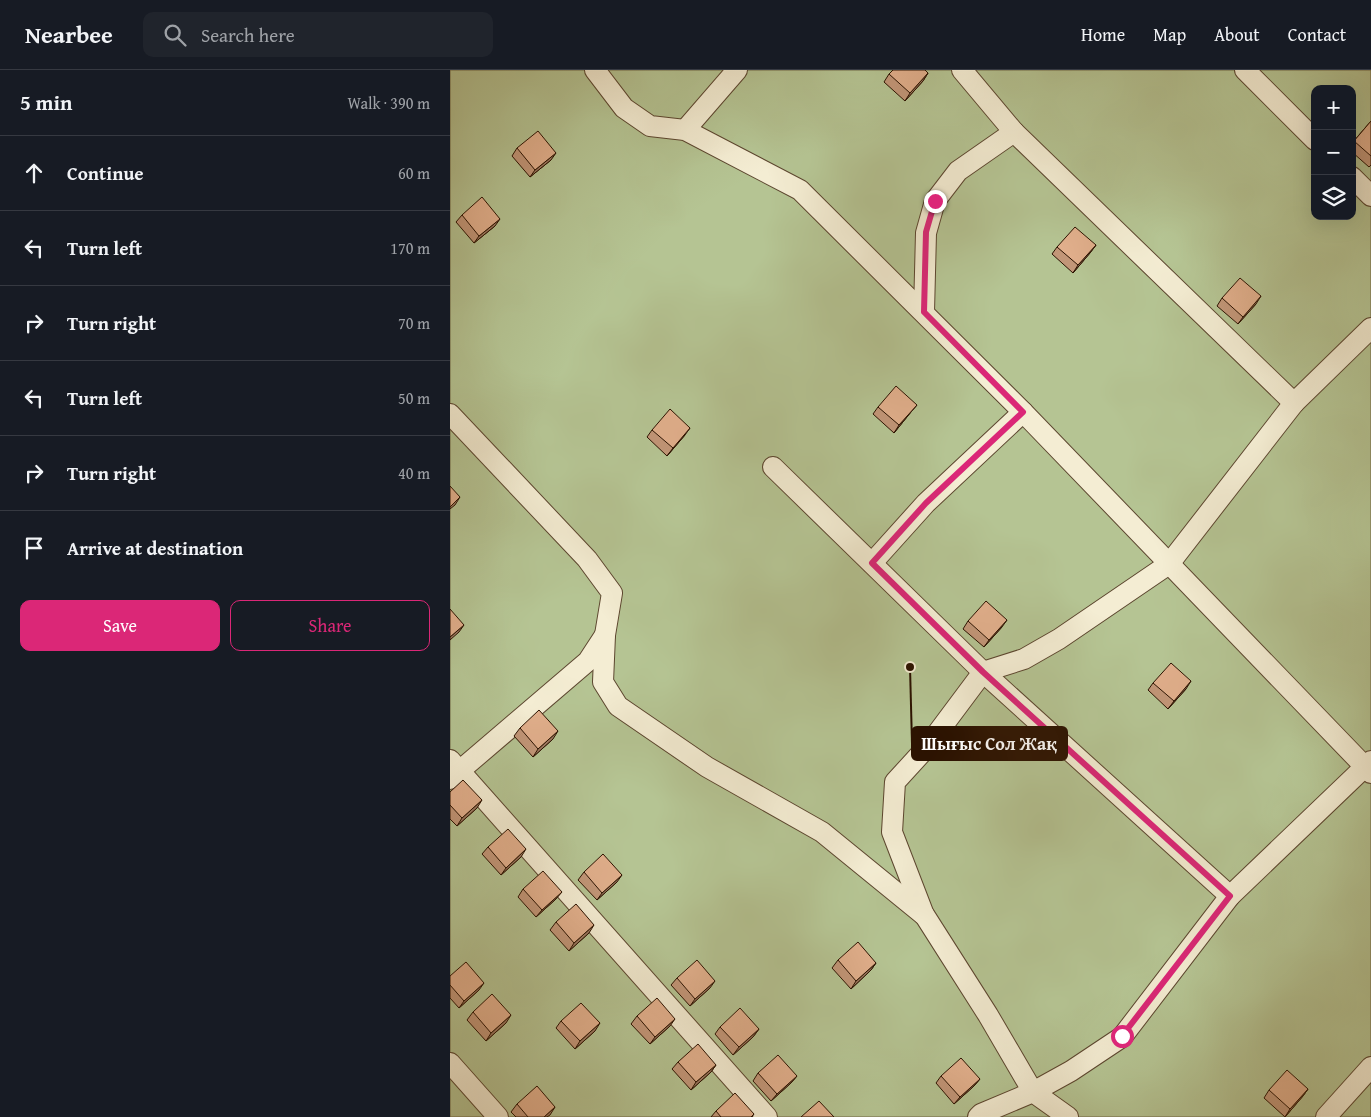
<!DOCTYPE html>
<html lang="en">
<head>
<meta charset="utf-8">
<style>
  body { margin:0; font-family:"Gentium Book Plus",serif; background:#20242c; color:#f1f3f6 }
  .controls { position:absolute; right:15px; top:15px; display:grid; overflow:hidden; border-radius:10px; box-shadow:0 5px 20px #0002 }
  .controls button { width:45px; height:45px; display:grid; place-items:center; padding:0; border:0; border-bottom:1px solid #363941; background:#171b24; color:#f1f3f6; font:25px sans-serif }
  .stop { position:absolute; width:15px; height:15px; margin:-11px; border:4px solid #db2777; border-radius:50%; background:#fff }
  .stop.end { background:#db2777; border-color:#fff; box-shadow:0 1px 5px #0008 }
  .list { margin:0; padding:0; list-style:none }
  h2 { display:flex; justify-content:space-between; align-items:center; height:65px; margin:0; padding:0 20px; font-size:21px }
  h2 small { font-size:16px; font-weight:400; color:#9ea1a6 }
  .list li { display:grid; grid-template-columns:32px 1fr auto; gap:15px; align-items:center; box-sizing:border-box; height:75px; padding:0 20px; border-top:1px solid #363941 }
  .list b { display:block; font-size:19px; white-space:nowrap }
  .list em { font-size:16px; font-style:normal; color:#9ea1a6 }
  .actions { display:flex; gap:10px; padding:15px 20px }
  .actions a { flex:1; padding:11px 0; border:1px solid #db2777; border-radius:10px; text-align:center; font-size:18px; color:#db2777 }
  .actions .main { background:#db2777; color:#fff }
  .icon { flex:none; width:28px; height:28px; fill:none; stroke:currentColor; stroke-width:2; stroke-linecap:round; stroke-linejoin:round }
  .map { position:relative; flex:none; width:921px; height:1047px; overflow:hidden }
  header { display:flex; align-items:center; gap:30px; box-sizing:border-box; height:70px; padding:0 25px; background:#171b24; border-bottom:1px solid #363941 }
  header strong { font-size:24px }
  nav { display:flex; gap:28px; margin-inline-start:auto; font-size:18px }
  .search { width:350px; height:45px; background:#20242c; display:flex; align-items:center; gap:12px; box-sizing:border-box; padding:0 18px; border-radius:10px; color:#9ea1a6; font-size:19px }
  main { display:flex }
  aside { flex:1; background:#171b24 }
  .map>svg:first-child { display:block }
  .green { fill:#b5c493; stroke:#706b4a; fill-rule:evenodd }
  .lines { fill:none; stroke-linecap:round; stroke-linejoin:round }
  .minor-casing { stroke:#5c462f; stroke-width:22 }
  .minor { stroke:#f4edd3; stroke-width:20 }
  .wall { fill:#c29678; stroke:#2b1200 }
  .shaded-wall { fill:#9e7a62; stroke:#2b1200 }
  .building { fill:#e1af8c; stroke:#2b1200 }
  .route { stroke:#db2777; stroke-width:6 }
  .leader { fill:none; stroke:#2b1200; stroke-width:2 }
  .callout-dot { fill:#2b1200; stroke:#f4edd3; stroke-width:2 }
  .callout { fill:#2b1200; stroke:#2b1200; stroke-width:2 }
  .callout-label { font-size:18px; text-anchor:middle; font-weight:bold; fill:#fff }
</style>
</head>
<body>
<header>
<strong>Nearbee</strong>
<div class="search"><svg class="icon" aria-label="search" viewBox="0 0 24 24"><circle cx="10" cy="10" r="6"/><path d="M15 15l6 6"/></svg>Search here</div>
<nav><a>Home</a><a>Map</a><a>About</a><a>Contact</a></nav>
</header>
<main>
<aside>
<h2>5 min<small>Walk · 390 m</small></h2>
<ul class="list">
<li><svg class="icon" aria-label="ahead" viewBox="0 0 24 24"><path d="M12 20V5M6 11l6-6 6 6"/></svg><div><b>Continue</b></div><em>60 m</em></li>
<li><svg class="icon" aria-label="left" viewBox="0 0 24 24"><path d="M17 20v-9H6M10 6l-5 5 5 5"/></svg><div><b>Turn left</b></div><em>170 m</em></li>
<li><svg class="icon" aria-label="right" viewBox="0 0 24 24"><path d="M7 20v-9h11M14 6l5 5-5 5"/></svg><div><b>Turn right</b></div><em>70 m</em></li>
<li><svg class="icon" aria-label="left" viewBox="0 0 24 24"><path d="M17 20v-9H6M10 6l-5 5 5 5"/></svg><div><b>Turn left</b></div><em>50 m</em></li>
<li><svg class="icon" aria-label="right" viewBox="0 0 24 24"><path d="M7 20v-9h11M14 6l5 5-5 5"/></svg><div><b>Turn right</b></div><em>40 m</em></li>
<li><svg class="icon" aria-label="arrive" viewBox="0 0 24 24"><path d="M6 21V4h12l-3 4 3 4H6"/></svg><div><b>Arrive at destination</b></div></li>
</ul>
<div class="actions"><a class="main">Save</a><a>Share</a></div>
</aside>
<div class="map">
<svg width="921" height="1047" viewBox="0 0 921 1047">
  <rect width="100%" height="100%" fill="#eee3bb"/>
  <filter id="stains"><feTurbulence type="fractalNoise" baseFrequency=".004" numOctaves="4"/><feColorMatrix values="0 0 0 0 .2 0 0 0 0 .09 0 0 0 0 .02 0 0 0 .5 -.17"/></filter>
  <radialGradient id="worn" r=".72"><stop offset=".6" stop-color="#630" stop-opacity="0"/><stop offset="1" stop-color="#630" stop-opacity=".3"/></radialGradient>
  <path class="green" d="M0 0H921V1047H0ZM865 19H902V146H865Z"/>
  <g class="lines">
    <g class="minor-casing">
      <g id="minor">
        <path d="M145 0 174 38 200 56 235 60 350 120 573 342 921 703"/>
        <path d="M512 0 564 62"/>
        <path d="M795 0 865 70"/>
        <path d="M235 60 287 0"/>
        <path d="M902 107 921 126"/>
        <path d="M474 242 476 163 485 131 508 101 564 62 844 333 921 258"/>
        <path d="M0 344 137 489 162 523 155 565 153 612 168 636 257 697 372 762 475 846 538 945 583 1022 621 1001 672 967 780 826 921 691"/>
        <path d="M323 397 533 602 780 826"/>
        <path d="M422 493 476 433 573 342"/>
        <path d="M0 690 317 1047"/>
        <path d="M0 709 138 591 155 565"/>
        <path d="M474 845 442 762 445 712 477 677 533 602 574 589 609 569 719 494 844 333"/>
        <path d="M0 993 48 1047"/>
        <path d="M528 1047 531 1044 583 1022 618 1047"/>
        <path d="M876 1047 921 997"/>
      </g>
    </g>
    <use href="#minor" class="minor"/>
  </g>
  <g class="wall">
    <path d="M478 3 473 11 455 31 434 12 439 4Z"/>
    <path d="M921 51V95L919 97 902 82V73Z"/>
    <path d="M67 78 101 90 80 107 62 86Z"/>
    <path d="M12 145 45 156 24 173 6 152Z"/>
    <path d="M646 175 640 183 623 203 602 184 607 177Z"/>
    <path d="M772 228 806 234 788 254 767 236Z"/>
    <path d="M428 337 461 342 444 363 423 344Z"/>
    <path d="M202 360 235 365 217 386 197 367Z"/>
    <path d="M518 551 552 557 534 577 513 559Z"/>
    <path d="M703 613 736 619 718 639 698 620Z"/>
    <path d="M70 658 103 669 83 687 64 666Z"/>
    <path d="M0 722 27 738 7 756 0 749Z"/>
    <path d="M38 777 71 787 51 805 32 784Z"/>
    <path d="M134 802 167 812 147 830 128 810Z"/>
    <path d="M73 819 106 829 86 847 68 827Z"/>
    <path d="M106 852 139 863 119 881 100 860Z"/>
    <path d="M388 890 426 893 421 900 401 919 382 898Z"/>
    <path d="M0 906 29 920 9 938 0 928Z"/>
    <path d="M227 908 260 918 240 936 221 915Z"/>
    <path d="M23 942 56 953 36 971 17 950Z"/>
    <path d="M187 946 220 956 200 974 181 954Z"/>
    <path d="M111 951 145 961 125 979 106 958Z"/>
    <path d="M270 957 309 959 303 967 283 985 265 964Z"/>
    <path d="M228 992 266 995 261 1002 241 1020 222 999Z"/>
    <path d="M308 1003 347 1006 341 1013 321 1031 303 1011Z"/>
    <path d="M491 1006 530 1009 524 1016 504 1034 486 1013Z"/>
    <path d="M858 1019 853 1026 835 1047 814 1028 819 1020Z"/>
    <path d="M67 1034 105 1037 97 1047H66L61 1042Z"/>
    <path d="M266 1041 304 1044 302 1047H261Z"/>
  </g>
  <g class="shaded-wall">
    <path d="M478 3 473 11 455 31 460 23Z"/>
    <path d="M106 83 101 90 80 107 85 100Z"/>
    <path d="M50 149 45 156 24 173 29 166Z"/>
    <path d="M646 175 640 183 623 203 628 195Z"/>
    <path d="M811 226 806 234 788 254 793 247Z"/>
    <path d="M467 335 461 342 444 363 449 355Z"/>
    <path d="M240 358 235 365 217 386 223 378Z"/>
    <path d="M10 427 5 435 0 439V437Z"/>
    <path d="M557 550 552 557 534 577 539 570Z"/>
    <path d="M14 555 9 562 0 570V567Z"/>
    <path d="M741 611 736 619 718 639 724 631Z"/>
    <path d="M108 661 103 669 83 687 88 679Z"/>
    <path d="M32 730 27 738 7 756 12 748Z"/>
    <path d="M76 779 71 787 51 805 56 798Z"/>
    <path d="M172 805 167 812 147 830 152 823Z"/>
    <path d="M112 822 106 829 86 847 92 840Z"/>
    <path d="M144 855 139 863 119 881 124 873Z"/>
    <path d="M426 893 421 900 401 919 406 911Z"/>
    <path d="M265 911 260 918 240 936 245 929Z"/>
    <path d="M34 913 29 920 9 938 14 931Z"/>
    <path d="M61 945 56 953 36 971 41 963Z"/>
    <path d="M225 949 220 956 200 974 205 967Z"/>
    <path d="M150 953 145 961 125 979 130 971Z"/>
    <path d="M309 959 303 967 283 985 289 977Z"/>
    <path d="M266 995 261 1002 241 1020 246 1012Z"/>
    <path d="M347 1006 341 1013 321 1031 327 1024Z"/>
    <path d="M530 1009 524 1016 504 1034 510 1027Z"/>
    <path d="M858 1019 853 1026 835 1047 840 1039Z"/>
    <path d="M105 1037 100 1045 97 1047H94Z"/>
  </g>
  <g class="building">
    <path d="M443 0H475L478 3 460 23 439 4Z"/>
    <path d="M921 51V86L904 71Z"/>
    <path d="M88 61 106 83 85 100 67 78Z"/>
    <path d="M32 127 50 149 29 166 12 145Z"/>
    <path d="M625 157 646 175 628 195 607 177Z"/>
    <path d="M790 208 811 226 793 247 772 228Z"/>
    <path d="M446 316 467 335 449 355 428 337Z"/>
    <path d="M220 339 240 358 223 378 202 360Z"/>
    <path d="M0 416 10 427 0 437Z"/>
    <path d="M536 531 557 550 539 570 518 551Z"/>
    <path d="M0 539 14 555 0 567Z"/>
    <path d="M721 593 741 611 724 631 703 613Z"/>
    <path d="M89 640 108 661 88 679 70 658Z"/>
    <path d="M13 710 32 730 12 748 0 735V722Z"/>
    <path d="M58 759 76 779 56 798 38 777Z"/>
    <path d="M153 784 172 805 152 823 134 802Z"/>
    <path d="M93 801 112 822 92 840 73 819Z"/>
    <path d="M126 834 144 855 124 873 106 852Z"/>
    <path d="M408 872 426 893 406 911 388 890Z"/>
    <path d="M247 890 265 911 245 929 227 908Z"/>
    <path d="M16 892 34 913 14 931 0 915V906Z"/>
    <path d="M42 924 61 945 41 963 23 942Z"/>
    <path d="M207 928 225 949 205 967 187 946Z"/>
    <path d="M131 933 150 953 130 971 111 951Z"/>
    <path d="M290 938 309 959 289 977 270 957Z"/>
    <path d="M248 974 266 995 246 1012 228 992Z"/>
    <path d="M328 985 347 1006 327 1024 308 1003Z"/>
    <path d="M511 988 530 1009 510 1027 491 1006Z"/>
    <path d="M837 1000 858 1019 840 1039 819 1020Z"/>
    <path d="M87 1016 105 1037 94 1047H78L67 1034Z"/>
    <path d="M285 1023 304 1044 301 1047H271L266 1041Z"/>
    <path d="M369 1031 384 1047H351Z"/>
  </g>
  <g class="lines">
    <path class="route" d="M485 131 476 162 474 242 573 342 476 433 422 493 533 602 780 826 672 966"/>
  </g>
  <path class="leader" d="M460 597L462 674"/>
  <circle class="callout-dot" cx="460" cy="597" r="5"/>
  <rect class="callout" x="462" y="657" width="155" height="33" rx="5"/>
  <g class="callout-label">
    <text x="539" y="680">Шығыс Сол Жақ</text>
  </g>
  <rect width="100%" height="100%" filter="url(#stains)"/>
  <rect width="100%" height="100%" fill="url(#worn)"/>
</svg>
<div class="controls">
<button>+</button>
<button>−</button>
<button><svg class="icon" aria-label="layers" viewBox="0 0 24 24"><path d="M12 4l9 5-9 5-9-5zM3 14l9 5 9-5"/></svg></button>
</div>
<div class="stop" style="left:672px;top:966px"></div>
<div class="stop end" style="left:485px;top:131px"></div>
</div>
</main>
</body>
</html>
